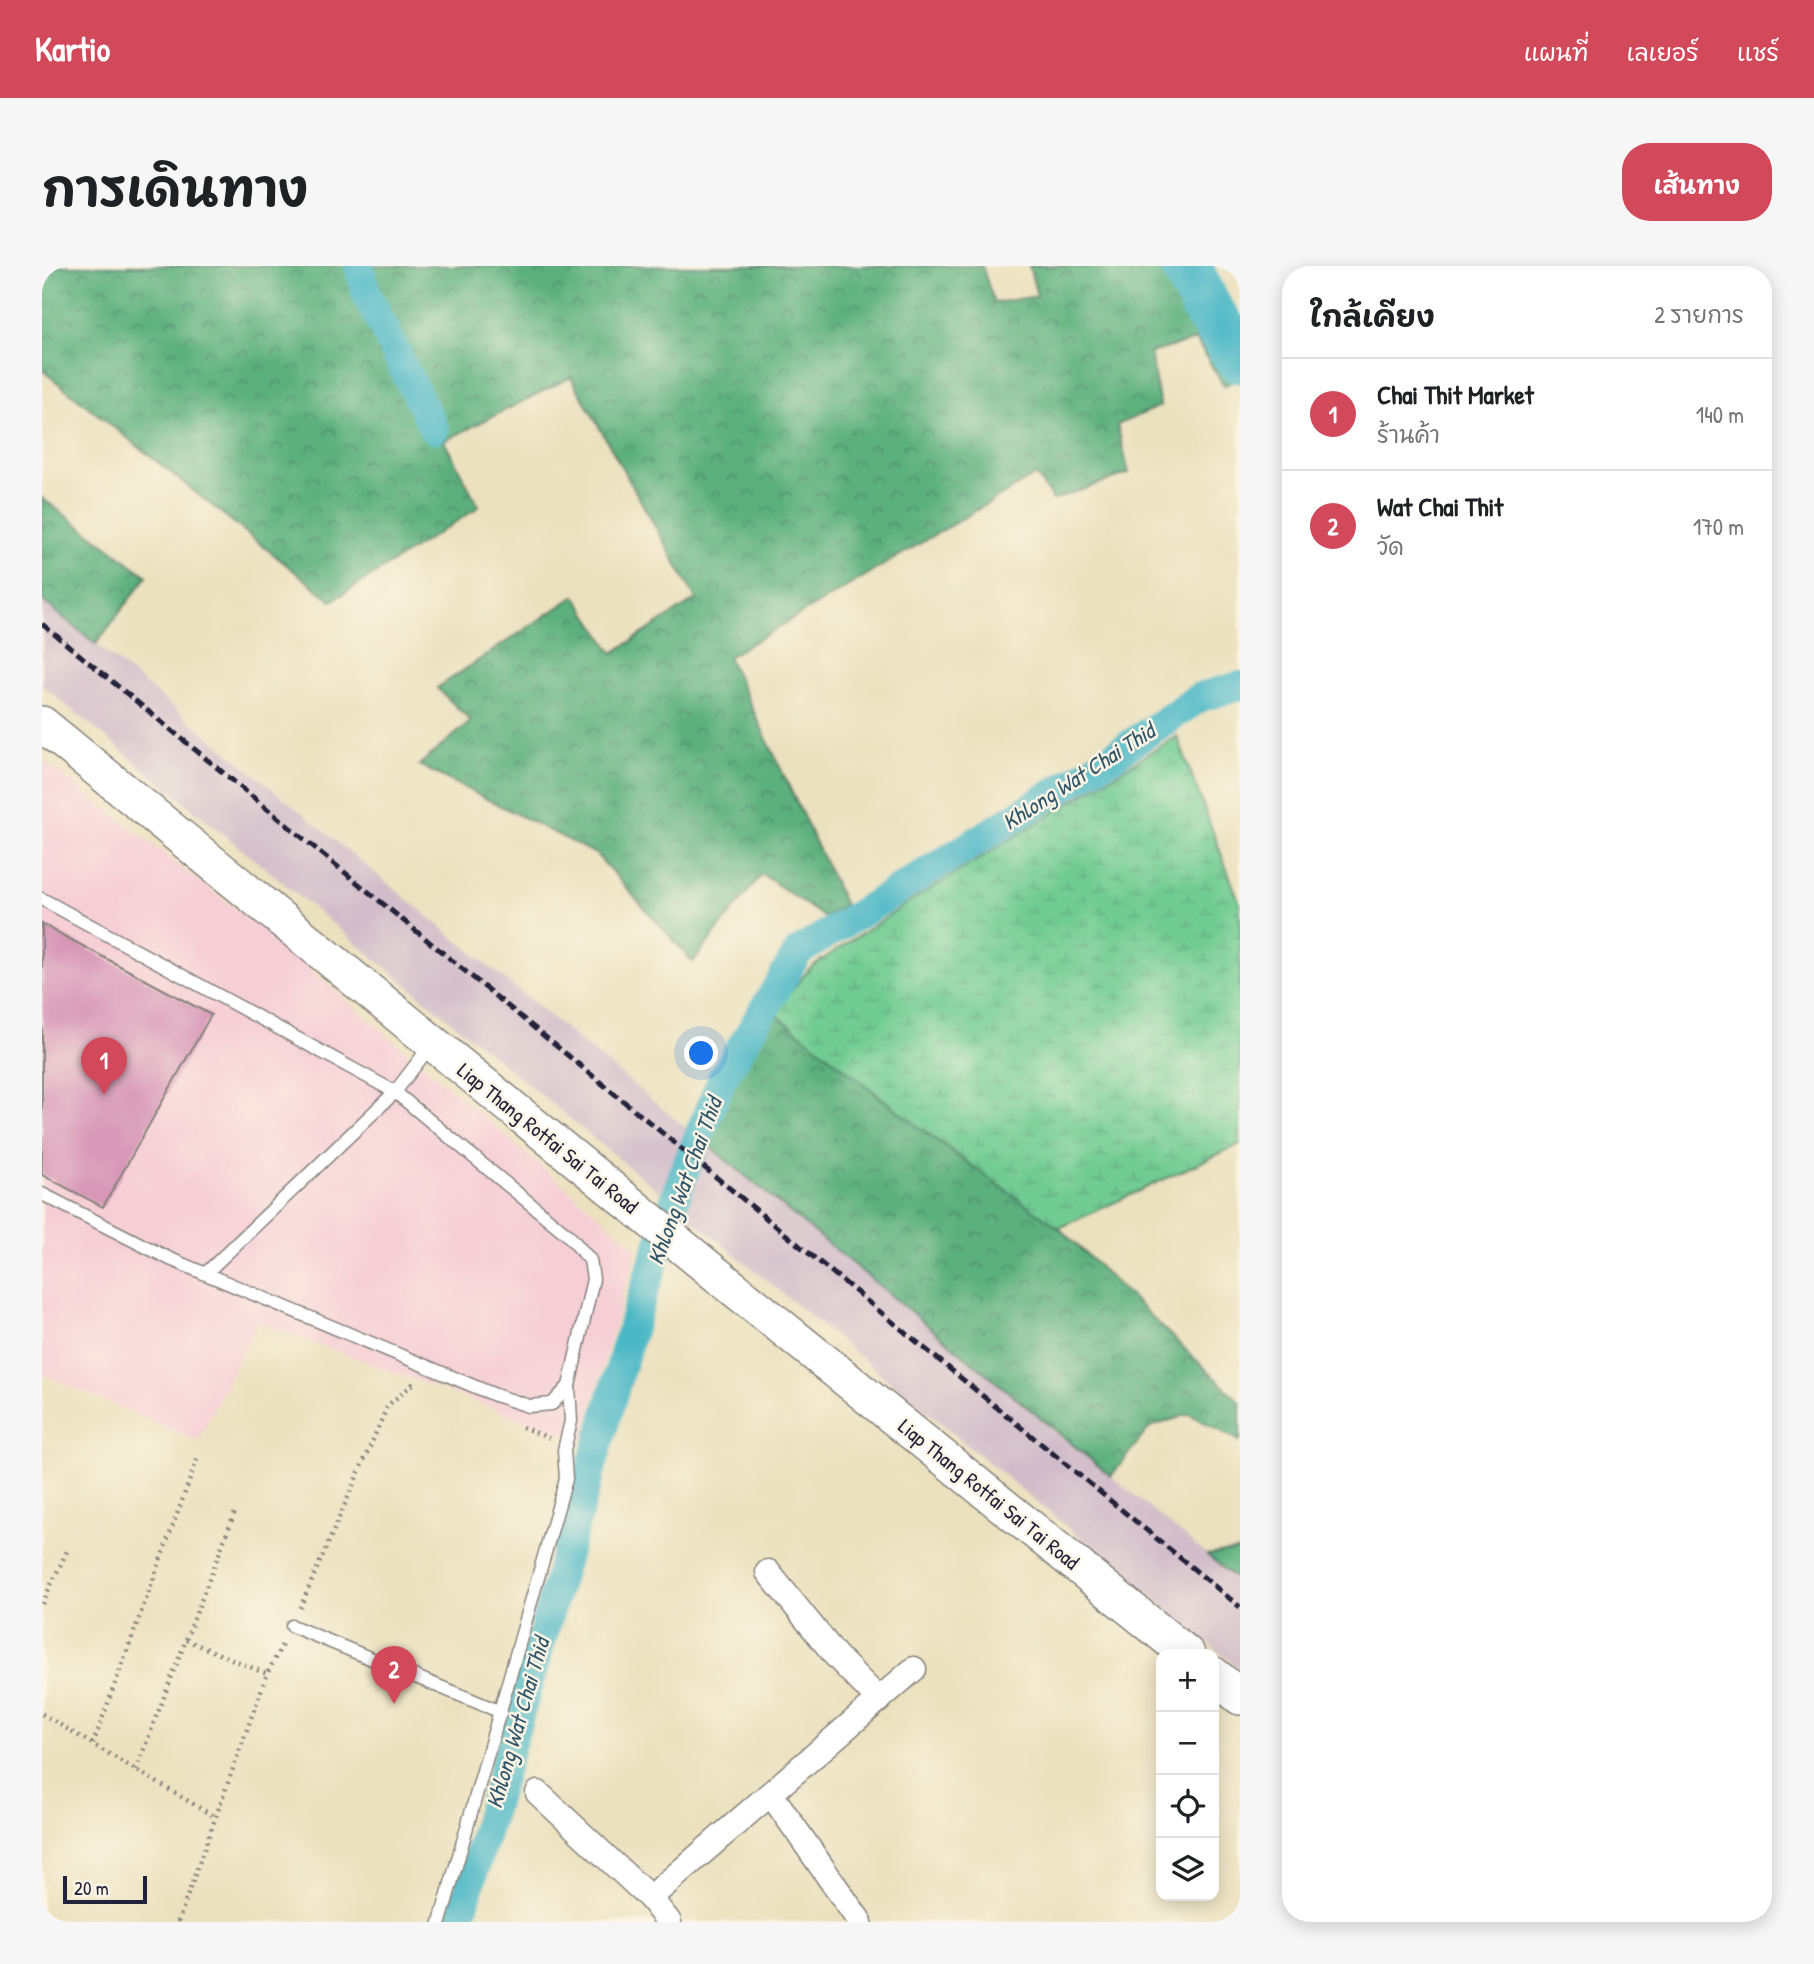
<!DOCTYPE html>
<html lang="th">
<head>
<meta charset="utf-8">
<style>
  body { margin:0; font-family:"Patrick Hand","Playpen Sans Thai",sans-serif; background:#f6f6f6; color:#202124 }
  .controls { position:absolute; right:21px; bottom:21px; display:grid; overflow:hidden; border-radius:14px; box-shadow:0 4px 18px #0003 }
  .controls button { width:63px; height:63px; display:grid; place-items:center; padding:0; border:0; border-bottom:2px solid #e0e0e0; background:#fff; color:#202124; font:35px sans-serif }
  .scale { position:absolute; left:21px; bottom:18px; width:84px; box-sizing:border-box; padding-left:7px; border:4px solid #22223b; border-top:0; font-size:19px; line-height:24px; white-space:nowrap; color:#22223b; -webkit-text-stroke:5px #fcf5e5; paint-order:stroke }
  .you { position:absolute; left:660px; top:788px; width:24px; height:24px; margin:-18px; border:5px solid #fff; border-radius:50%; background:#1a73e8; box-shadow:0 0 0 10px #1a73e833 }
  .badge { display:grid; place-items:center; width:46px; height:46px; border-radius:50%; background:#d1495b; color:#fff; font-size:23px; font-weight:700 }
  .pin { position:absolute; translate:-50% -58px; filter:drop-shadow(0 2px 4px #0008) }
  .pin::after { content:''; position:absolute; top:37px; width:24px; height:21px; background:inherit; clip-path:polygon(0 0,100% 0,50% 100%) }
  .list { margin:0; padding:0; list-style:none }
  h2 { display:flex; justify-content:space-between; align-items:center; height:91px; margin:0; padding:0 28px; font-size:30px }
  h2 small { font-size:23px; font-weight:400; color:#757577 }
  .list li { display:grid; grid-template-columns:46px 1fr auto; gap:21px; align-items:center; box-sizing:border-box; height:112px; padding:0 28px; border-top:2px solid #e0e0e0 }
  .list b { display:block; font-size:26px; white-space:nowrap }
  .list p { margin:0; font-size:23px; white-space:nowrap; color:#757577 }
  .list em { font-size:23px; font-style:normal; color:#757577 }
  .icon { flex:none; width:38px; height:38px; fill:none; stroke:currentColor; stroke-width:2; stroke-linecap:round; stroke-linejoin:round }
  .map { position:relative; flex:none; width:1198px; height:1656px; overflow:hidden; border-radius:28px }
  header { display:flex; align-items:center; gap:42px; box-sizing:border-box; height:98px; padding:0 35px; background:#d1495b; color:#fff }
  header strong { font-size:33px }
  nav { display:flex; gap:38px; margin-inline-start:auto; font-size:24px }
  .intro { display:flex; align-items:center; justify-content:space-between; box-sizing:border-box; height:168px; padding:0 42px }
  h1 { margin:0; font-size:49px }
  .button { padding:18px 32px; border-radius:28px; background:#d1495b; color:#fff; font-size:24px; font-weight:700 }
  main { display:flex; gap:42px; padding:0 42px }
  aside { flex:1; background:#fff; border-radius:28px; box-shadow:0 4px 18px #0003 }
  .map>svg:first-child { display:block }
  .built { fill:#f6cfd6 }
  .railway { fill:#d1bdc9 }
  .forest { fill:url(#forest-crowns); stroke:#3f695c; stroke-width:2 }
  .wetland { fill:url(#wetland-marsh); stroke:#4a7767; stroke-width:2 }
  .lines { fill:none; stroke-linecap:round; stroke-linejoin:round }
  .canal { stroke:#4bb8c6; stroke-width:30 }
  .river { stroke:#4bb8c6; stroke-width:51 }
  .building { fill:#d797b7 }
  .service-casing { stroke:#86827c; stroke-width:15 }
  .minor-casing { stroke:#86827c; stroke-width:27 }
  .secondary-casing { stroke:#86827c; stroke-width:38 }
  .path { stroke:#86827c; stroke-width:4.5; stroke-dasharray:2 5; stroke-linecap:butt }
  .service { stroke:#fff; stroke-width:12 }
  .minor { stroke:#fff; stroke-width:24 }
  .secondary { stroke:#fff; stroke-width:35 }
  .rail { stroke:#22223b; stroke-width:5; stroke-dasharray:10 5; stroke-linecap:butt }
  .labels { text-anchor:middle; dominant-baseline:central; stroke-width:5; stroke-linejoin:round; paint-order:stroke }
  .street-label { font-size:21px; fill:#22223b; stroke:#fcf5e5 }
  .water-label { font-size:23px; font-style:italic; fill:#30566c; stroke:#fcf5e5 }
</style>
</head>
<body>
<header>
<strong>Kartio</strong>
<nav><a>แผนที่</a><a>เลเยอร์</a><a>แชร์</a></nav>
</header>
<div class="intro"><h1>การเดินทาง</h1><a class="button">เส้นทาง</a></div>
<main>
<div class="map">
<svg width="1198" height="1656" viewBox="0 0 1198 1656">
  <defs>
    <pattern id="forest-crowns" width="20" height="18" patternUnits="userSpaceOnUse" patternTransform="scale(1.75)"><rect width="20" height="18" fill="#5cb07d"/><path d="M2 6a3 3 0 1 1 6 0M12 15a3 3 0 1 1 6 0" fill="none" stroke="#4c8f68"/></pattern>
    <pattern id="wetland-marsh" width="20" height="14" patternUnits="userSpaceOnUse" patternTransform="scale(1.75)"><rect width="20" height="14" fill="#71cc93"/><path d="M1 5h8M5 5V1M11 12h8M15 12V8" fill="none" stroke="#62af80"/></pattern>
  </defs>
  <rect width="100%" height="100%" fill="#fcf5e5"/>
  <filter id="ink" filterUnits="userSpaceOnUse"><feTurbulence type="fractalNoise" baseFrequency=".0143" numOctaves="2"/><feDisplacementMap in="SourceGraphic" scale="14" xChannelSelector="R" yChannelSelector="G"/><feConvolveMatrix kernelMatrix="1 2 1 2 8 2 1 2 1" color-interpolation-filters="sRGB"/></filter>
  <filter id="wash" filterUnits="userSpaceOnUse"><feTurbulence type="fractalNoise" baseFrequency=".00686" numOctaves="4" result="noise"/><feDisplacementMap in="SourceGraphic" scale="28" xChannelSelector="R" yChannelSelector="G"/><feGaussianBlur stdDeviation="1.57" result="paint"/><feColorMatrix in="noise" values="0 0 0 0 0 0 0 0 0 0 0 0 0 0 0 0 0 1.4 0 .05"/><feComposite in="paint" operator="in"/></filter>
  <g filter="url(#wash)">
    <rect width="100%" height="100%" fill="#ebe1be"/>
    <path class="built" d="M0 493 234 674 595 982 540 1175 215 1056 156 1175 0 1108Z"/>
    <path class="railway" d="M0 334 1198 1316V1403L0 419Z"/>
    <g class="forest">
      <path d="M0 0H940L952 37 995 30 987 0H1157L1198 67V111L1182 120 1154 74 1108 87 1118 140 1075 159 1087 207 1011 234 994 209 686 391 803 639 782 651 720 608 651 696 554 588 377 499 429 455 395 422 533 330 571 387 654 333 529 111 402 175 437 241 290 335 0 104Z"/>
      <path d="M0 232 105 310 54 378 0 334Z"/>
      <path d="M731 746 878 862 1017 962 1198 1136V1175L1147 1148 1108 1161 1069 1210 661 875Z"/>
      <path d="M1198 1284V1316L1165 1289Z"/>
    </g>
    <path class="wetland" d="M1135 470 1198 638V878L1017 962 878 862 731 746 769 701 861 640Z"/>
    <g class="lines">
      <g class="canal">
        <path d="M317 0 325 29 392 163"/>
        <path d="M417 1656 592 1055 641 909 680 813 756 686 1070 491 1158 431 1198 420"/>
      </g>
      <path class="river" d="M1144 0 1165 43 1198 92"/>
    </g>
    <g id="blocks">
      <path class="building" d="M0 658 169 749 61 941 0 909Z"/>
    </g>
  </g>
  <g filter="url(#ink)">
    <use href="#blocks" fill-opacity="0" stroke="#86827c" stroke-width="2"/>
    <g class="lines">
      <g class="service-casing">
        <g id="service">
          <path d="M0 633 353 826 526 969 548 994 551 1013 527 1120 510 1138 487 1140 453 1129 128 993 0 928"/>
          <path d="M163 1008 353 826 389 779"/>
          <path d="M250 1360 459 1446"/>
          <path d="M398 1656 524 1213 522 1184 529 1155 527 1120"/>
        </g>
      </g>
      <g class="minor-casing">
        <g id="minor">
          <path d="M726 1306 794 1390 837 1434"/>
          <path d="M496 1527 608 1632 627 1656"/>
          <path d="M729 1528 818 1656"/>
          <path d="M608 1632 872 1403"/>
        </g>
      </g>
      <g class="secondary-casing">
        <g id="secondary">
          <path d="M0 458 664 1000 1145 1388"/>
          <path d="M1172 1409 1198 1431"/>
        </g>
      </g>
      <g class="path">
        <path d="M480 1161 507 1172"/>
        <path d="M0 1338 27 1281"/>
        <path d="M258 1342 346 1139 371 1118 374 1119"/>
        <path d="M144 1374 225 1408"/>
        <path d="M0 1448 173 1551"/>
        <path d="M51 1478 156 1191"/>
        <path d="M94 1504 193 1246"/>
        <path d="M136 1656 225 1408 242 1375"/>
      </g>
      <use href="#service" class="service"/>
      <use href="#minor" class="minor"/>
      <use href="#secondary" class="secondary"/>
      <path class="rail" d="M0 358 1198 1341"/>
    </g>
  </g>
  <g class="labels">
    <g class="street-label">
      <text transform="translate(506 872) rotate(39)">Liap Thang Rotfai Sai Tai Road</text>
      <text transform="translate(947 1228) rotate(39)">Liap Thang Rotfai Sai Tai Road</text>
    </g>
    <g class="water-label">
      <text transform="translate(1036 510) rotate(-33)">Khlong Wat Chai Thid</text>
      <text transform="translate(642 915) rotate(-70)">Khlong Wat Chai Thid</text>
      <text transform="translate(475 1457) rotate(-74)">Khlong Wat Chai Thid</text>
    </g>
  </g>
</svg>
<div class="controls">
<button>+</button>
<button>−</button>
<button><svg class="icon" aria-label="locate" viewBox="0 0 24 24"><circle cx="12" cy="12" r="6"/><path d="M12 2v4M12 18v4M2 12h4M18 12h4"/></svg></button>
<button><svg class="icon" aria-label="layers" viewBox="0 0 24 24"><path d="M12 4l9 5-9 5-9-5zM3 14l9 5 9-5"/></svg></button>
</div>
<div class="scale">20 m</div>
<div class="you"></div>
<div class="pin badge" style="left:62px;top:829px">1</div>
<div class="pin badge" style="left:352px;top:1438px">2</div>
</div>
<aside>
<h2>ใกล้เคียง<small>2 รายการ</small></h2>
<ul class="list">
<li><span class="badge">1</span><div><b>Chai Thit Market</b><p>ร้านค้า</p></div><em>140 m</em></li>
<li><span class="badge">2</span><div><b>Wat Chai Thit</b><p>วัด</p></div><em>170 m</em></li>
</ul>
</aside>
</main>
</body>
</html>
